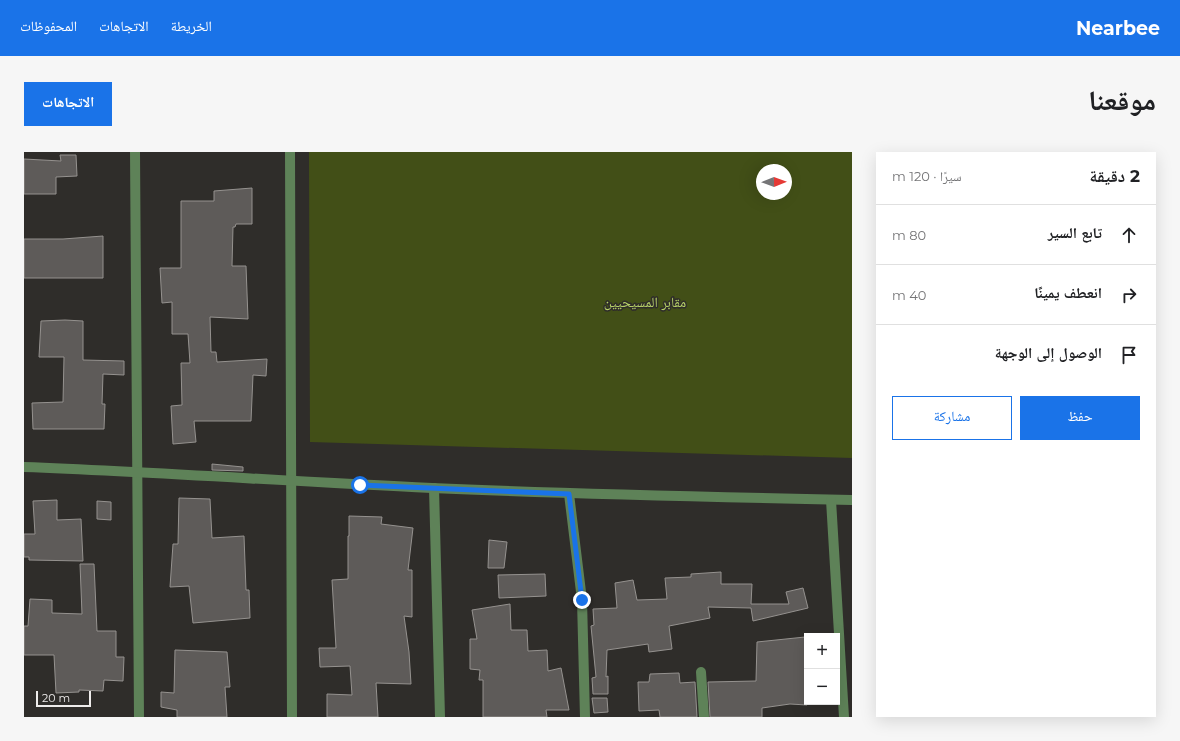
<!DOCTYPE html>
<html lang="ar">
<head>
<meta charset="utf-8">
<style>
  body { margin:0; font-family:Montserrat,"Noto Naskh Arabic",sans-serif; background:#f6f6f6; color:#202124; direction:rtl }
  .controls { position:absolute; right:12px; bottom:12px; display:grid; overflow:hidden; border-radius:0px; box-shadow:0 4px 16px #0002 }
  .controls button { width:36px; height:36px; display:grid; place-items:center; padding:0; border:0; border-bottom:1px solid #e0e0e0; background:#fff; color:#202124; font:20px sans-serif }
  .compass { position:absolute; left:732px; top:12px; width:36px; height:36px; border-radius:50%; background:#fff; box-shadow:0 4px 16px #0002; rotate:89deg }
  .scale { position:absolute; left:12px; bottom:10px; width:55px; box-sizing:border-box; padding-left:4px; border:2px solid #eeeceb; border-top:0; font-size:11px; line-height:14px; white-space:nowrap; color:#eeeceb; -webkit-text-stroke:3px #2f2d2a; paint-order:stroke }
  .stop { position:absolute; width:12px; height:12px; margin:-9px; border:3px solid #1a73e8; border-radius:50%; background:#fff }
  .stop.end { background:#1a73e8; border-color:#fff; box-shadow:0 1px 4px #0008 }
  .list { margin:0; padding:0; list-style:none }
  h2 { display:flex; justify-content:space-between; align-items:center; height:52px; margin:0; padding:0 16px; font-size:17px }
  h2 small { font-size:13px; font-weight:400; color:#757577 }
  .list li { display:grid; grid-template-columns:26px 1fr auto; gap:12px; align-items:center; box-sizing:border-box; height:60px; padding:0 16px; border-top:1px solid #e0e0e0 }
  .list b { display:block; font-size:15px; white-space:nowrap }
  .list em { font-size:13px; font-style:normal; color:#757577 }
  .actions { display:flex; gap:8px; padding:12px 16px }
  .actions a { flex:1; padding:9px 0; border:1px solid #1a73e8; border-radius:0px; text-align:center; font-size:14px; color:#1a73e8 }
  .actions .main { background:#1a73e8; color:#fff }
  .icon { flex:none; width:22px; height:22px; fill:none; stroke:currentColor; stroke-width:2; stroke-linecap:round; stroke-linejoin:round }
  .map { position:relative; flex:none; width:828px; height:565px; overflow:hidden; direction:ltr; border-radius:0px }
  header { display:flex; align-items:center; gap:24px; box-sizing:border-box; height:56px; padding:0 20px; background:#1a73e8; color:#fff }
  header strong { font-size:19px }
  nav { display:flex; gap:22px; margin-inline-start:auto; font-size:14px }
  .intro { display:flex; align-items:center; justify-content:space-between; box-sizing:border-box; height:96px; padding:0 24px }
  h1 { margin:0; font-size:28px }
  .button { padding:10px 18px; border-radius:0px; background:#1a73e8; color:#fff; font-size:14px; font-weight:700 }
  main { display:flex; gap:24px; padding:0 24px }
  aside { flex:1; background:#fff; border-radius:0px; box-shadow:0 4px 16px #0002 }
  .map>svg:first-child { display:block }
  .green { fill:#424f17; fill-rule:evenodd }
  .building { fill:#5e5b59; stroke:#95928f }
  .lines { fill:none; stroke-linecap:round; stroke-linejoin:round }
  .minor { stroke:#5e8258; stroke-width:10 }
  .route { stroke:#1a73e8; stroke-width:5 }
  .labels { text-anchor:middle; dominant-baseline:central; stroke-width:3; stroke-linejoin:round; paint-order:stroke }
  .park-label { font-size:14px; fill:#b6d067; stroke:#2f2d2a }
</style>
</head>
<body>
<header>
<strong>Nearbee</strong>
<nav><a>الخريطة</a><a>الاتجاهات</a><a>المحفوظات</a></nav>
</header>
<div class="intro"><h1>موقعنا</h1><a class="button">الاتجاهات</a></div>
<main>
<aside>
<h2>2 دقيقة<small>سيرًا · 120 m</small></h2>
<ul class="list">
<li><svg class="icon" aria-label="ahead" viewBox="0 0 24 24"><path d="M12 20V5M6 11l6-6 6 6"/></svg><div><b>تابع السير</b></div><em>80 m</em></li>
<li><svg class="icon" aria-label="right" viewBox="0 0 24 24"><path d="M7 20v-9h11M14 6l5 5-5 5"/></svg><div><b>انعطف يمينًا</b></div><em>40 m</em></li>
<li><svg class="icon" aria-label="arrive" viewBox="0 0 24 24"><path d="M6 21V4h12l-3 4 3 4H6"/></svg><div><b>الوصول إلى الوجهة</b></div></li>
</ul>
<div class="actions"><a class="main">حفظ</a><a>مشاركة</a></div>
</aside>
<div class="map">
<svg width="828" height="565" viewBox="0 0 828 565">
  <rect width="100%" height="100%" fill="#2f2d2a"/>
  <path class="green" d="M285 0H828V306L286 290ZM738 18H762V42H738Z"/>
  <g class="building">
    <path d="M36 3H52L53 24 32 25V42H0V7L37 9Z"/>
    <path d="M228 36V72H212L211 75H209L208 114H222L224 167 186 165 187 200H192L193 210 243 207 242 224 229 223 227 269H170L172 290 149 292 147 254 158 253 157 211H166L164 182H148V150L138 151 136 116H157V49H190V39Z"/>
    <path d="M79 84V126H0V87H39Z"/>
    <path d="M41 168 59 169V208L100 209V223L79 222 78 252H81L80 277H9L8 251 39 250 40 205H15L17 169Z"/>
    <path d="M188 312 219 315V319L188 318Z"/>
    <path d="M155 346 186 347 188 386 220 384 222 438H225L226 466 169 471 165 434 146 435 149 392H154Z"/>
    <path d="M33 348V368L57 367 59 409 5 408V405H0V382H11L9 349Z"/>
    <path d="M73 349 87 350V368L73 367Z"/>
    <path d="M325 364 358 365 357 372 389 376 384 418H388V465L380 464 385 500 387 532 352 531 354 565H303V542L328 543 326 514 296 515 295 496H312L308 428 324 427V384H325Z"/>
    <path d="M465 388 483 390 480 416H464Z"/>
    <path d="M56 412H70L73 479H92V505H100L99 529 80 528 79 539 55 538V540L32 541 30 503H0V474H4L6 447 28 448V461L58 462Z"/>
    <path d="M697 420V432H728L727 452H765L762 440 779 436 784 456 729 469 727 456 684 455 686 466 645 474 648 497 625 500 624 492 583 498 582 525 584 524V542H569L568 526 572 525 567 474 570 473 569 457 593 456 591 431 609 428 613 448 643 447 641 426 667 425V422Z"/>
    <path d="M521 422 522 444 475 446 474 423Z"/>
    <path d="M486 452 487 478H503L504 499 523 498 524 519 537 516 545 558H522L523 565H459V528H455L456 518 446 517V487H453L448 458Z"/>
    <path d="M781 485 783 553 766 552 738 556V565H686L684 530 732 529 733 490Z"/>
    <path d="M151 498 203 500 206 535H201L203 565H153V558L137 555V540L150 541Z"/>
    <path d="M655 521 656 531 671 530 673 565H636L635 558 615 559 614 530H625L626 522Z"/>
    <path d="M568 546H583L584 560 570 561Z"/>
  </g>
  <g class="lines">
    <g class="minor">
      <path d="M111 0 115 565"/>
      <path d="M266 0 268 565"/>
      <path d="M0 315C136 320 272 330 408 336 548 342 688 345 828 348"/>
      <path d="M410 336 416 565"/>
      <path d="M545 342 558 448 561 565"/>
      <path d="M807 348 820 565"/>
      <path d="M677 520 680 565"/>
    </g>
  </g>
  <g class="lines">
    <path class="route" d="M336 333 545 342 558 448"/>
  </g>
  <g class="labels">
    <g class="park-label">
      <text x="621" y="150">مقابر المسيحيين</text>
    </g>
  </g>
</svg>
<div class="controls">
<button>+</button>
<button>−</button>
</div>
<svg class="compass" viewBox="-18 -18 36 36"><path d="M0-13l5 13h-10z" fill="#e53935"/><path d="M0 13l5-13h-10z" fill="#757577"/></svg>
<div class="scale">20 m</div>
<div class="stop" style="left:336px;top:333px"></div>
<div class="stop end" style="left:558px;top:448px"></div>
</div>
</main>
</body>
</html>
